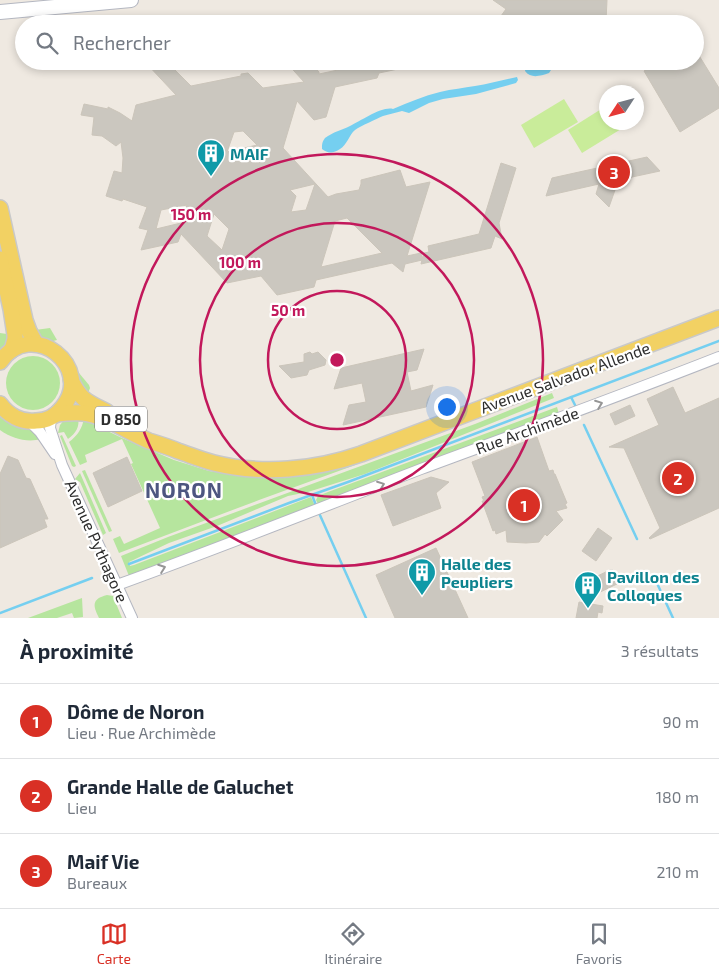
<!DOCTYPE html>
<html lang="fr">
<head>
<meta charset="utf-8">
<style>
  body { margin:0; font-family:"Exo 2",sans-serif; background:#f2f2f3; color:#1f2937 }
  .compass { position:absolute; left:599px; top:85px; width:45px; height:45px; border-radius:50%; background:#fff; box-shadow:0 2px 8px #0003; rotate:234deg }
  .you { position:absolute; left:446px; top:406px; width:18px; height:18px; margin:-12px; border:4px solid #fff; border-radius:50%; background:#1a73e8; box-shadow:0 0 0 8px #1a73e833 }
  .badge { display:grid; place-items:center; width:32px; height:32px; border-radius:50%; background:#d93025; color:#fff; font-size:16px; font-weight:700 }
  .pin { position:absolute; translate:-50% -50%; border:2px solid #fff; box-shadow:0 1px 5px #0006 }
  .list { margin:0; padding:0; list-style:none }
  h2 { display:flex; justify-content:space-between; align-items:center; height:65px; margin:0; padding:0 20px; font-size:21px }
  h2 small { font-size:16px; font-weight:400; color:#747a83 }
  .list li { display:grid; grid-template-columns:32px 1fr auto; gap:15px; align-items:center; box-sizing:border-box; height:75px; padding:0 20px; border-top:1px solid #e0e1e3 }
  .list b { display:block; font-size:19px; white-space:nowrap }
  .list p { margin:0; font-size:16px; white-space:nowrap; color:#747a83 }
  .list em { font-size:16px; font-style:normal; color:#747a83 }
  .icon { flex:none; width:28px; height:28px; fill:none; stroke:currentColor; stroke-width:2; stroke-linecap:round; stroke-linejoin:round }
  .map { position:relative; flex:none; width:719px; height:618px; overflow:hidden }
  .search { position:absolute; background:#fff; box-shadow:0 2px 8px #0003; left:15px; right:15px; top:15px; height:55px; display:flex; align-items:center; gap:12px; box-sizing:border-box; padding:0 18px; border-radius:28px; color:#747a83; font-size:19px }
  .sheet { height:290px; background:#fff }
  nav { display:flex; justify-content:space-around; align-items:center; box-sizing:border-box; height:70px; border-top:1px solid #e0e1e3; background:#fff; font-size:14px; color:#747a83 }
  nav a { display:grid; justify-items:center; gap:2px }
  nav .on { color:#d93025 }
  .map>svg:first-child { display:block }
  .green { fill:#b6e59e }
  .pitch { fill:#c9ec9a }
  .water { fill:#75cff0 }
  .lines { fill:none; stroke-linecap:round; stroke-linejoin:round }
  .stream { stroke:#75cff0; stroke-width:2.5 }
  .building { fill:#cbc7bf; stroke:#cbc5ba; fill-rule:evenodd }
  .street-casing { stroke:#b4b7c1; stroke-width:12 }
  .secondary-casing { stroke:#b4b7c1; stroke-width:16 }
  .primary-casing { stroke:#c9c9c9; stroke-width:18 }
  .street { stroke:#fff; stroke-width:10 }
  .secondary { stroke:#fff; stroke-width:14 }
  .primary { stroke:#f2d163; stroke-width:15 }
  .oneway { stroke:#969696 }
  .ring { fill:none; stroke:#c2185b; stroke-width:2.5 }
  .labels { text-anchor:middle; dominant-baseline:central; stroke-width:4.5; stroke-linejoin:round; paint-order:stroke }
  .shield { fill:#fff; stroke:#6d6d6d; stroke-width:1 }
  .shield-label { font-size:15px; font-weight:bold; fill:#2e2e2e }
  .culture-label { font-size:16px; font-weight:bold; fill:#0d838f; stroke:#fff; text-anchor:start }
  .street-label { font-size:16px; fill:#2e2e2e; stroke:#fff }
  .district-label { font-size:21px; font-weight:bold; letter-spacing:1px; fill:#4d5680; stroke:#fff }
  .centre { fill:#c2185b; stroke:#fff; stroke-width:2.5 }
  .ring-label { font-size:15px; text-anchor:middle; font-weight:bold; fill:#c2185b; stroke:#fff; stroke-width:4.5; stroke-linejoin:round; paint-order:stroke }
</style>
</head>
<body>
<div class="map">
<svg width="719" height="618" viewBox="0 0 719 618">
  <rect width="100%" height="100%" fill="#efe9e1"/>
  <g class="green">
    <path d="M50 328 57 340C46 344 40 339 35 330Z"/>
    <path d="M0 333 7 334 10 337V340L0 354Z"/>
    <circle cx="33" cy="383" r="27"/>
    <path d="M74 367 89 385 90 388 87 396 84 395Z"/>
    <path d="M552 393 554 398 440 444 365 474 308 492 288 496 217 526 169 543 129 562 130 566 134 565 311 497 315 506 129 576 121 556 168 537 475 424Z"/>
    <path d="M557 407 559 414 318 504 316 500 318 496 328 492Z"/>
    <path d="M0 416 29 428 41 439C27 443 11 438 0 430Z"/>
    <path d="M78 417C80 427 76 433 68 439L64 432 58 433 60 425 65 419Z"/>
    <path d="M84 418 87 421 122 438 174 460 209 471 230 474 277 477 298 476 358 464 259 500 119 553 113 539 120 536 124 544 160 528 131 464 133 463 122 439 85 455 87 462 80 465 69 442C78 435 82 429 84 418Z"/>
    <path d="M62 435 76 466 74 467 72 466 60 436Z"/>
    <path d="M85 470 112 531 109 532 82 471Z"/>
    <path d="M80 473 106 533 103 535 80 482 75 479Z"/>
    <path d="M107 595 113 596 122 618H99C93 606 91 599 107 595Z"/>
    <path d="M82 598 83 617 74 618 72 613 57 618H28Z"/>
  </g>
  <g class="pitch">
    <path d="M564 99 578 122 534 148 521 125Z"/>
    <path d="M606 106V122L623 123 626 126 582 153 568 130Z"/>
  </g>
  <g class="water">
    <path d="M526 61H552L551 70 549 73C540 76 531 79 525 71Z"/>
    <path d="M517 77 518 80 516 83 476 94 443 99 429 103 409 113 402 111C396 113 389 114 383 116 376 119 361 126 355 130 349 135 347 145 340 149 334 153 328 154 322 149 322 144 322 142 325 138 333 132 342 130 350 126 361 121 382 106 393 109 409 102 424 96 440 92 452 89 464 88 475 86 489 84 503 80 517 77Z"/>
  </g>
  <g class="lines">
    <g class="stream">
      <path d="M571 397 575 405"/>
      <path d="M584 425 637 539"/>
      <path d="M312 495 317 508"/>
      <path d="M319 513 366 618"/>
      <path d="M129 564 289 503 348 482 719 341"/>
      <path d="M656 581 673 618"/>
      <path d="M0 613 92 578"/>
    </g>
  </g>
  <g class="building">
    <path d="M493 0H607L606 21 600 18 595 24H559L529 17 523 20 520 24H498L501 16 506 9Z"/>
    <path d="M695 49 719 88V108L680 132 644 71 659 61H695Z"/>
    <path d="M154 61H166L191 86 241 76V74L248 73 263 88 304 82 285 61H309L319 72V74L371 63V61H400L398 69 379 73 377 78 335 87 326 117 314 120 297 101 283 148 328 197 336 194 359 190 361 184V180L400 170 406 187 430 182 407 256 421 253 422 259 424 253 429 252 428 246 479 234 501 163 516 168 499 223 502 239 495 236 491 248 421 264 422 260 405 264 403 272 392 263 316 280 314 287 277 295 261 276 227 283 181 234 178 242 141 250 148 230 139 228 147 207 123 199 122 201 106 196 114 171 122 173 123 158 121 142 116 146 102 136 92 135 94 117 81 115 84 104 108 109V107L120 113 132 121 136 105 176 95 146 63ZM243 131 257 145 227 152 234 132ZM315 184 306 210 291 212 296 196 290 190ZM187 205 181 223 156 229 161 210ZM214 214 229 229 222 250 207 236ZM347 218 382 253 321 267 335 221Z"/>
    <path d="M647 157 660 171 609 182 615 190 609 207 596 194 599 184 546 196 552 178Z"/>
    <path d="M424 349 417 370 407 372 411 391 433 385 426 407 343 425 349 405 366 402 362 383 334 389 341 368Z"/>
    <path d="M310 352 312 354 318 352 326 360 325 365 309 370 307 375 291 378 279 366 304 362V354Z"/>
    <path d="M673 387 685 413 719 398V508L650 539 649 538 660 528 624 448 609 447 659 425 647 399Z"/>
    <path d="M630 405 635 416 615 425 610 414Z"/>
    <path d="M537 437 549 471 553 470 554 474H555L567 503 565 504 567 508 556 511 563 520 547 536 545 534 539 542 526 543 507 542 506 530 496 534 495 530 493 531 482 501H484L482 497 485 496 472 462Z"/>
    <path d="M8 456 18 460 26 478 30 479 48 519H44L47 527 0 548V474Z"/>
    <path d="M127 457 142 491 108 507 93 473Z"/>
    <path d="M431 477 449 482 436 493 441 508 393 526 381 495Z"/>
    <path d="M598 528 612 538 596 561 582 551Z"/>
    <path d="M436 548 468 618H395L376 575Z"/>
    <path d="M610 570H613L619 583 594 595 587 581Z"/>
    <path d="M579 602 603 606 602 613 598 612 597 618H576Z"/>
  </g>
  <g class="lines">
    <g class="street-casing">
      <g id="street">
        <path d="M51 417 50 428 62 465 132 618"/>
        <path d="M30 422 40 432 55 454"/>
        <path d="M117 585C219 548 320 508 421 469 521 432 620 396 719 357"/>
      </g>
    </g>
    <g class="secondary-casing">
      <path id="secondary" d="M0 12 131 0"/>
    </g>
    <g class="primary-casing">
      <g id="primary">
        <path d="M0 208 25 320 29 331 36 344"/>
        <path d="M0 259 11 309 15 335V339L12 350"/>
        <path d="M0 362C32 316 96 368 62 408 56 416 46 421 36 421 21 423 8 415 0 404"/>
        <path d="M71 380C81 401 88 402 107 412"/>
        <path d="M56 414C65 413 74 412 83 413 107 416 127 432 149 441 159 444 169 447 178 451 190 455 202 460 214 463 262 475 315 470 361 454L719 318"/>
      </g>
    </g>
    <use href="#street" class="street"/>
    <use href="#secondary" class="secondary"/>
    <use href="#primary" class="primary"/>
  </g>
  <defs><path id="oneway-chevron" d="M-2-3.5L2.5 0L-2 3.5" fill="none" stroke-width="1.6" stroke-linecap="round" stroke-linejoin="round" transform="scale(1.25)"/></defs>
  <g class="oneway">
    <use href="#oneway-chevron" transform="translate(599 404) rotate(-21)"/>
    <use href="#oneway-chevron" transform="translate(381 485) rotate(-21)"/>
    <use href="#oneway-chevron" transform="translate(162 568) rotate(-20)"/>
  </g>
  <g class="ring">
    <circle cx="337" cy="360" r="69"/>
    <circle cx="337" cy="360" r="137"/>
    <circle cx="337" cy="360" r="206"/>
  </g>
  <defs>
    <g id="building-pin" transform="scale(1.4375)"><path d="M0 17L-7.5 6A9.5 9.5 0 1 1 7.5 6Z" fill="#0f9aa8" stroke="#fff"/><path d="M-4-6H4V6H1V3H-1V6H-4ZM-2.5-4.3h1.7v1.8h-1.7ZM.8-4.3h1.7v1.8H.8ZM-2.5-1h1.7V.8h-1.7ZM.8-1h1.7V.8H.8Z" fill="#fff"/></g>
  </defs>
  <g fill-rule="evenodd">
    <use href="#building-pin" x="211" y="153"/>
    <use href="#building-pin" x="422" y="572"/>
    <use href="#building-pin" x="588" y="585"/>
  </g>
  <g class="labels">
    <rect class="shield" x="95" y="406.5" width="52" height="25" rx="4"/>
    <g class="shield-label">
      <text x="121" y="419">D 850</text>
    </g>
    <g class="culture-label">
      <text x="230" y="153">MAIF</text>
      <text x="441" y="563">Halle des<tspan x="441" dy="18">Peupliers</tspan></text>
      <text x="607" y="576">Pavillon des<tspan x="607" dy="18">Colloques</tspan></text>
    </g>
    <g class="street-label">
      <text transform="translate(565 377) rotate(-20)">Avenue Salvador Allende</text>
      <text transform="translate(527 430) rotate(-20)">Rue Archimède</text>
      <text transform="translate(97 541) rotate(66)">Avenue Pythagore</text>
    </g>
    <g class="district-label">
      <text x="184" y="489">NORON</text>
    </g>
  </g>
  <circle cx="337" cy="360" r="8" class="centre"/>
  <g class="ring-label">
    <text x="191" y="220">150 m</text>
    <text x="240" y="268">100 m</text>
    <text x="288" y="316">50 m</text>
  </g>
</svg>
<svg class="compass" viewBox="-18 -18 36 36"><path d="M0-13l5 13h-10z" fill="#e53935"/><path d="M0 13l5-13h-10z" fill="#747a83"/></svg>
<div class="you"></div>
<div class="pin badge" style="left:524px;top:505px">1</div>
<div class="pin badge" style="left:678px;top:478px">2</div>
<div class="pin badge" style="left:614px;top:172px">3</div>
<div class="search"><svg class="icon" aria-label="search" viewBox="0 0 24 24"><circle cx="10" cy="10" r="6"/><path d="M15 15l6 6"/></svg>Rechercher</div>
</div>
<section class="sheet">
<h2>À proximité<small>3 résultats</small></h2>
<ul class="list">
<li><span class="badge">1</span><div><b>Dôme de Noron</b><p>Lieu · Rue Archimède</p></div><em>90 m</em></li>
<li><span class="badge">2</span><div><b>Grande Halle de Galuchet</b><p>Lieu</p></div><em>180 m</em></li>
<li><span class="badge">3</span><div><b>Maif Vie</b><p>Bureaux</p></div><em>210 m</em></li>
</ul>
</section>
<nav>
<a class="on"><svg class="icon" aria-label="map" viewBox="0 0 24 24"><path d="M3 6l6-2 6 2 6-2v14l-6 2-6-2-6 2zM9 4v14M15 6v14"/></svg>Carte</a>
<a><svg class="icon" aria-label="directions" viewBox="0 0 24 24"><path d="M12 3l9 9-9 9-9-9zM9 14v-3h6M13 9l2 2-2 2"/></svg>Itinéraire</a>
<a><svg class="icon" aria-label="saved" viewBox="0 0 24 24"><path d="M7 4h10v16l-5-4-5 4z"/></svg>Favoris</a>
</nav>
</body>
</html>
